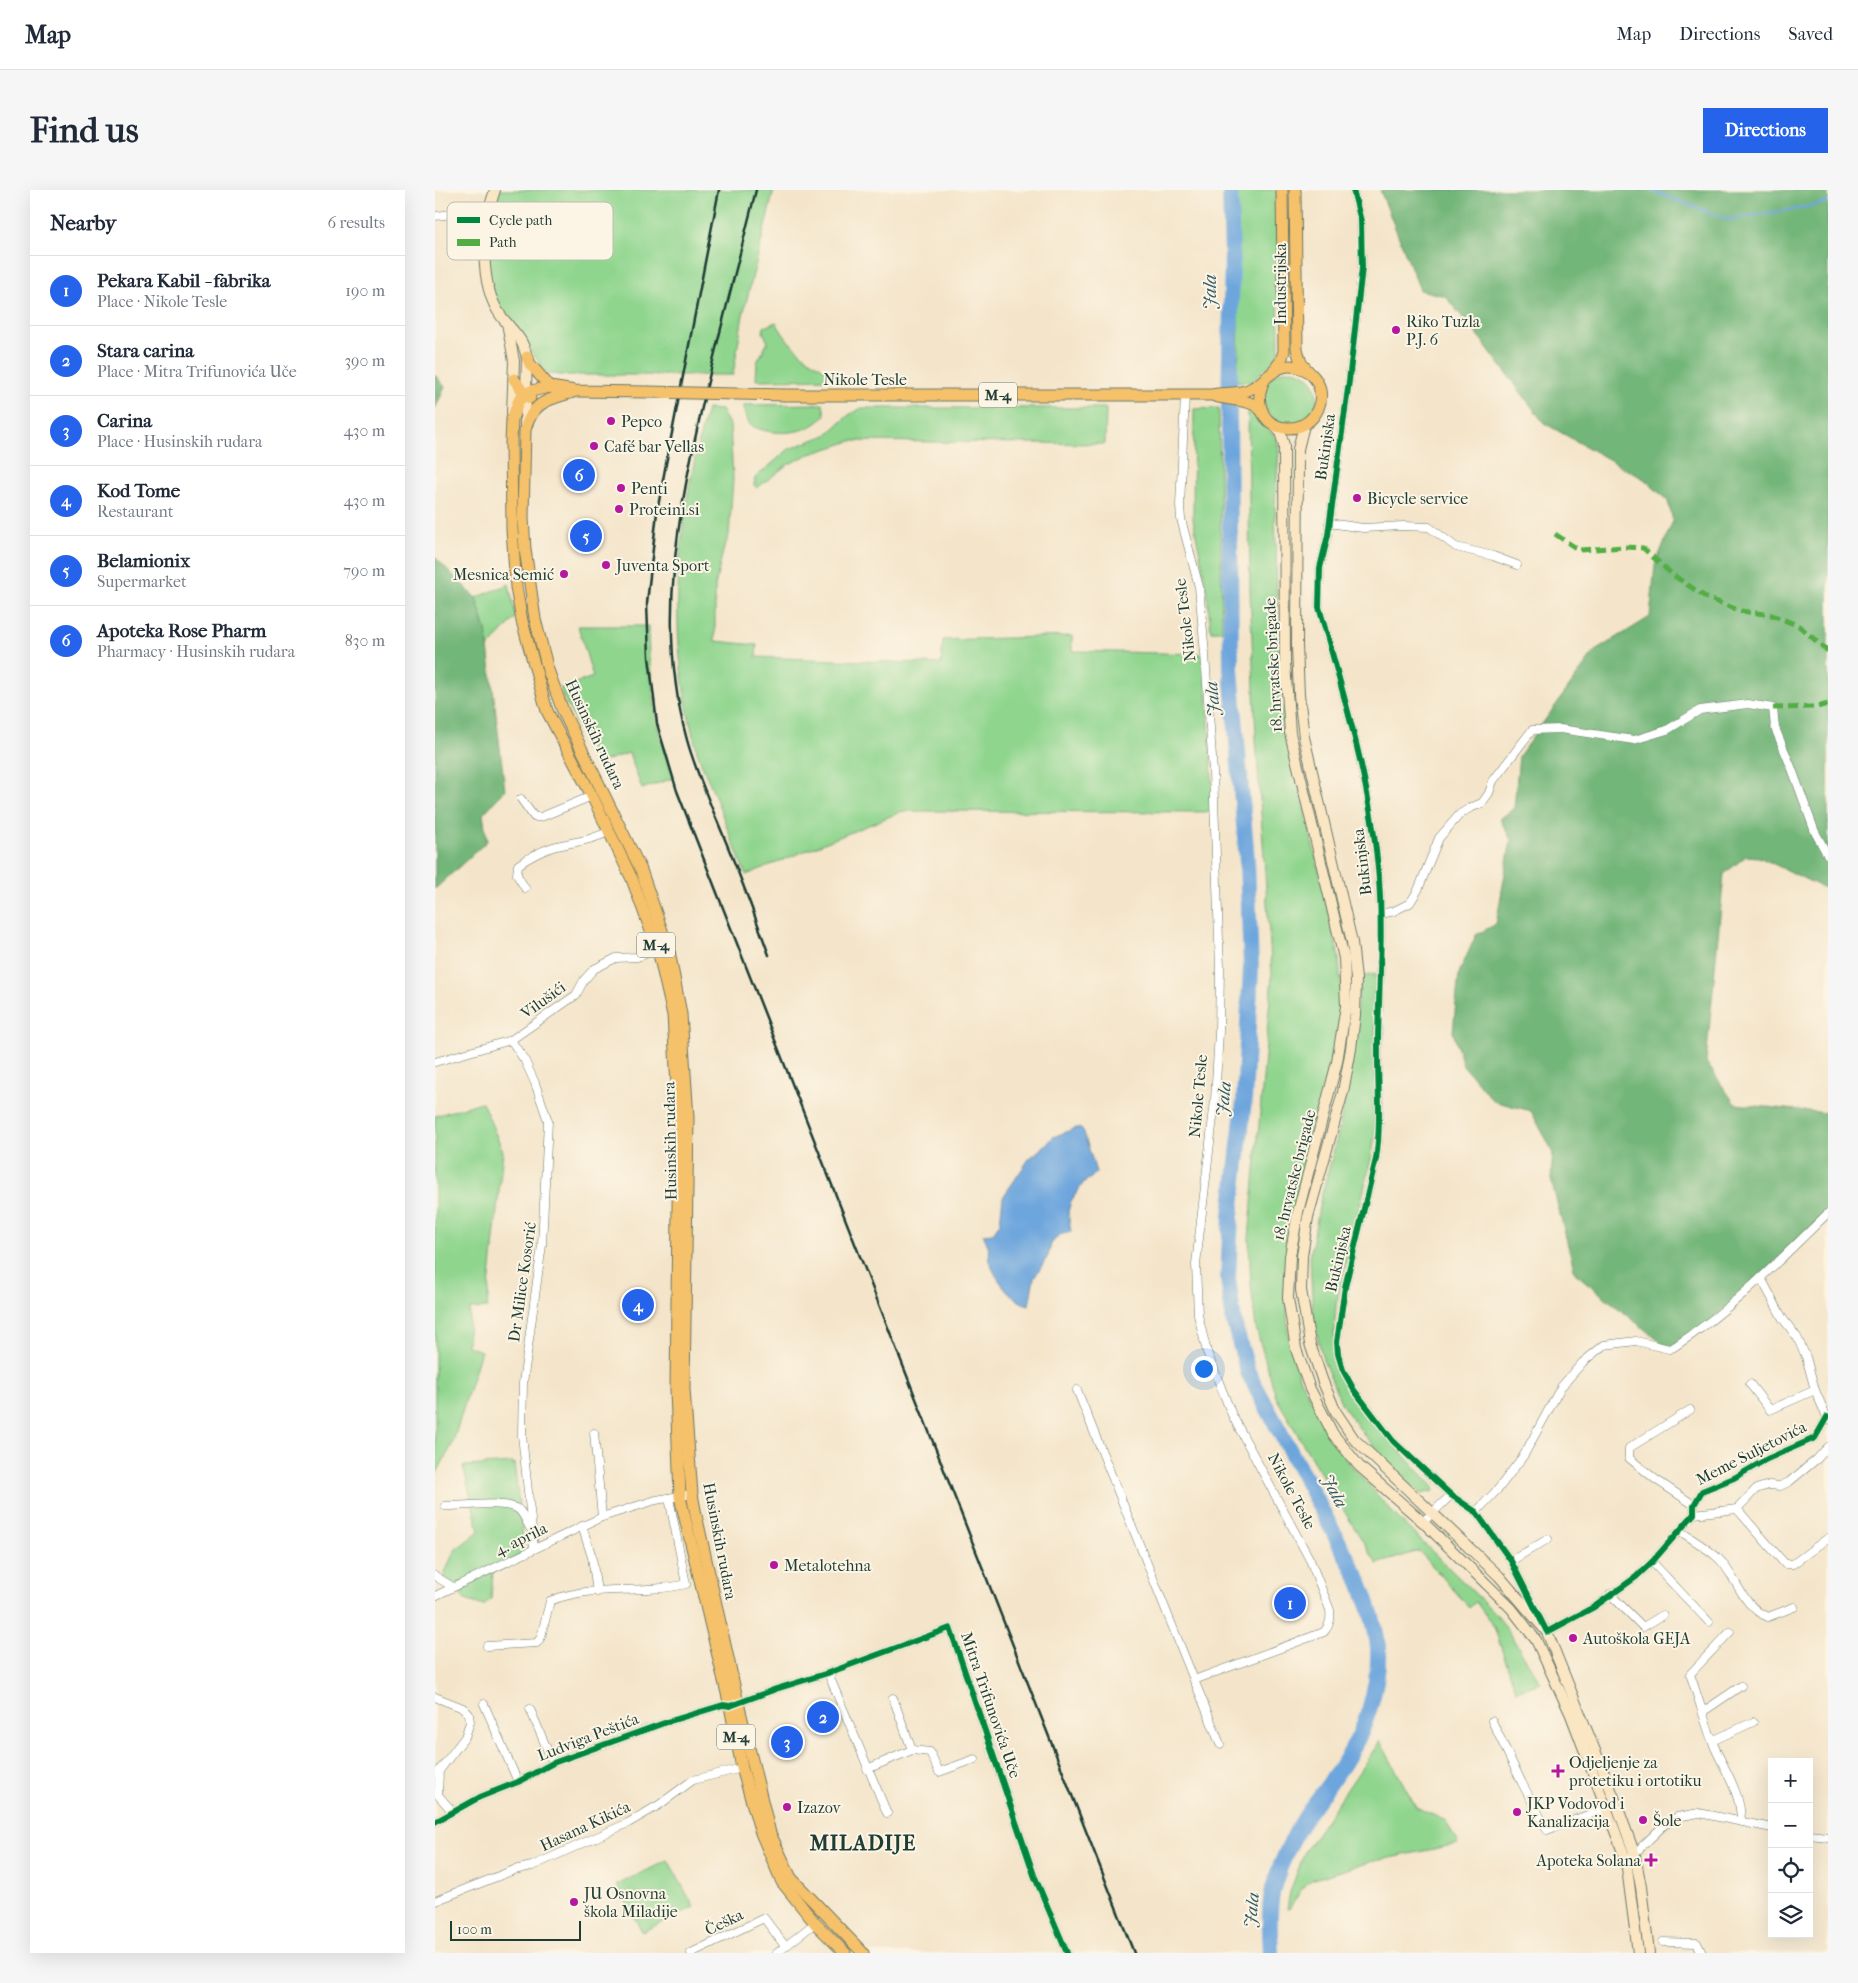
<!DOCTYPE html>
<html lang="en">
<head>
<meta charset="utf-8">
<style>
  body { margin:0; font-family:"IM FELL French Canon",serif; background:#f6f6f7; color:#1f2937 }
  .controls { position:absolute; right:15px; bottom:15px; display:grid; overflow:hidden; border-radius:0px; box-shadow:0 5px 20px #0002 }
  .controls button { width:45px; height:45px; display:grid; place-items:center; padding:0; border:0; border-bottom:1px solid #e0e1e3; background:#fff; color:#1f2937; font:25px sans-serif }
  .scale { position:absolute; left:15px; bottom:12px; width:131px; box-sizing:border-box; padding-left:5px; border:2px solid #1f3d34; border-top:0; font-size:14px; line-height:18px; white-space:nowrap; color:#1f3d34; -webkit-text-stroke:4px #fcf5e5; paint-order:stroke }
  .you { position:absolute; left:768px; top:1178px; width:18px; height:18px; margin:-12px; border:4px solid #fff; border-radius:50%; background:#1a73e8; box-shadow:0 0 0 8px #1a73e833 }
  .badge { display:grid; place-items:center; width:32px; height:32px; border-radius:50%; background:#2563eb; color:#fff; font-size:16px; font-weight:700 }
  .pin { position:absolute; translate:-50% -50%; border:2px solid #fff; box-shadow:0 1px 5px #0006 }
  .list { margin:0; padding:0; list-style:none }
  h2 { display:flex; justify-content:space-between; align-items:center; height:65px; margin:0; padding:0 20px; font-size:21px }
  h2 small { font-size:16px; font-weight:400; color:#747a83 }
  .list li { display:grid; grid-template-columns:32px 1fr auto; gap:15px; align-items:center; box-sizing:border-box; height:70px; padding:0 20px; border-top:1px solid #e0e1e3 }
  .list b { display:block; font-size:19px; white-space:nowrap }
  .list p { margin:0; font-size:16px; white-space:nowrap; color:#747a83 }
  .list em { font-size:16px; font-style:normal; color:#747a83 }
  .icon { flex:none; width:28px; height:28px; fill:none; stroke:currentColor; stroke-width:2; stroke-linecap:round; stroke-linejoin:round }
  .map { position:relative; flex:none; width:1393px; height:1763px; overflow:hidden; border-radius:0px }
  header { display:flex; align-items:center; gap:30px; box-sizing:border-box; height:70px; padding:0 25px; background:#fff; border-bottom:1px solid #e0e1e3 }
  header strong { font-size:24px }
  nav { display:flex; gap:28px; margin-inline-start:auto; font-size:18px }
  .intro { display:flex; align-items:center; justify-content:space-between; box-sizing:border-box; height:120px; padding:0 30px }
  h1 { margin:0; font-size:35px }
  .button { padding:12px 22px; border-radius:0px; background:#2563eb; color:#fff; font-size:18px; font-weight:700 }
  main { display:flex; gap:30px; padding:0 30px }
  aside { flex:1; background:#fff; border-radius:0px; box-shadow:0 5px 20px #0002 }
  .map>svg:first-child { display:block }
  .green { fill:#8fd58e; stroke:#578961 }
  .forest { fill:#73b679; stroke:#497a56 }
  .water { fill:#6da6dd; stroke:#467288 }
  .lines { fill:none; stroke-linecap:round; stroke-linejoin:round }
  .stream { stroke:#6da6dd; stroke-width:2.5 }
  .river { stroke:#6da6dd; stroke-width:16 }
  .minor-casing { stroke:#6a7868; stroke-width:9 }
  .secondary-casing { stroke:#6a7868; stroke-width:12 }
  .primary-casing { stroke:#6a7868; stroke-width:13 }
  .minor { stroke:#fff; stroke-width:8 }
  .secondary { stroke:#fbe6c4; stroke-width:10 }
  .primary { stroke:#f5c16b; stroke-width:11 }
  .rail { stroke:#1f3d34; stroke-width:2.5 }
  .primary-bridge-casing { stroke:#6a7868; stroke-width:13; stroke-linecap:butt }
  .primary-bridge { stroke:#f5c16b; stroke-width:11 }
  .quiet { stroke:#52ad45; stroke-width:5; stroke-dasharray:10 5; stroke-linecap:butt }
  .cycleway-casing { stroke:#fcf5e5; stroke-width:9 }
  .cycleway { stroke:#00873e; stroke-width:6 }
  .poi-dot { fill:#b5179e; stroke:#fcf5e5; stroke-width:2 }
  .labels { text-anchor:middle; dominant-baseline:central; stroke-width:4; stroke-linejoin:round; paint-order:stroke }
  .shield { fill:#fcf5e5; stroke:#617469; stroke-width:1 }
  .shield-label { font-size:15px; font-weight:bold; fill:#1f3d34 }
  .street-label { font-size:16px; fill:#1f3d34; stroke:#fcf5e5 }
  .poi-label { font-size:16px; fill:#1f3d34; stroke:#fcf5e5; text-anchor:start }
  .water-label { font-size:18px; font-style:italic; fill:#365c67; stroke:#fcf5e5 }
  .district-label { font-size:21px; font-weight:bold; letter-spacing:1px; fill:#1f3d34; stroke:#fcf5e5 }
  .key { fill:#fcf5e5; stroke:#babeb0; stroke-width:1 }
  .key-label { font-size:14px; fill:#1f3d34 }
</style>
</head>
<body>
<header>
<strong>Map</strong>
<nav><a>Map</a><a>Directions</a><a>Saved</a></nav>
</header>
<div class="intro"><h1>Find us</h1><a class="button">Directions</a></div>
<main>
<aside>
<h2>Nearby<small>6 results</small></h2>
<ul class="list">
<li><span class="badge">1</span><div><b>Pekara Kabil - fabrika</b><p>Place · Nikole Tesle</p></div><em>190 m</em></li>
<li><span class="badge">2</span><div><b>Stara carina</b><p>Place · Mitra Trifunovića Uče</p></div><em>390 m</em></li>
<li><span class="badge">3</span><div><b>Carina</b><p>Place · Husinskih rudara</p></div><em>430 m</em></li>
<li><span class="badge">4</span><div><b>Kod Tome</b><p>Restaurant</p></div><em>430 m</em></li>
<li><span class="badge">5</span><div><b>Belamionix</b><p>Supermarket</p></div><em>790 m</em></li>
<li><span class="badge">6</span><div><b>Apoteka Rose Pharm</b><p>Pharmacy · Husinskih rudara</p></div><em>830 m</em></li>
</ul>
</aside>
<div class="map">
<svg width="1393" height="1763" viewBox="0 0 1393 1763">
  <rect width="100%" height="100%" fill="#fcf5e5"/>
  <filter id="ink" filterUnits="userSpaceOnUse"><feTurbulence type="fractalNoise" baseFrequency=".02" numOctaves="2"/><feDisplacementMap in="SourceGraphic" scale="10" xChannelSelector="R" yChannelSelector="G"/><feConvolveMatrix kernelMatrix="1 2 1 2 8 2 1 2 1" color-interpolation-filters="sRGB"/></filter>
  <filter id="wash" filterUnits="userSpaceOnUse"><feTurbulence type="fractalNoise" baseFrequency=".0096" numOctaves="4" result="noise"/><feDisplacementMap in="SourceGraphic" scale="20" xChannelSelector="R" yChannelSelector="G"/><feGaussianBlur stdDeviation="1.12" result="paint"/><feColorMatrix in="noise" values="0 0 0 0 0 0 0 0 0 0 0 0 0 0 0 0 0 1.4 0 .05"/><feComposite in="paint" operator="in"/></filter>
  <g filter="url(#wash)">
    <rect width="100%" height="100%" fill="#f4e5ca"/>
    <g class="green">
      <path d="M60 0H339L308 125 298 185H125L111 182 94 158 66 126 50 77Z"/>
      <path d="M799 0H842L844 161 839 170 817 192 800 191 804 163Z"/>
      <path d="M341 132C356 161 380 175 408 189L321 190 322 172 333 152 328 142 329 137Z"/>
      <circle cx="855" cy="207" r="27"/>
      <path d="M388 214 390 225C374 246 334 247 314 234L308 219 310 215Z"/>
      <path d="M813 217 842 249 844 261 840 313 844 507 904 768 907 812 903 847 852 1047 851 1095 853 1145 865 1190 910 1268 959 1324 1064 1427 1106 1493 1081 1501 1059 1437 1041 1412 1034 1417 984 1361 942 1374 878 1271 841 1207 821 1138 816 1095 814 1048 837 786 821 549 815 400Z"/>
      <path d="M427 218H671L670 254 416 251 372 265 352 275 322 298 319 295 320 288 354 259 391 245 415 224Z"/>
      <path d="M784 218 787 441H776L771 396 758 329 759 219Z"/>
      <path d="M272 219 286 220 295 236 298 289 294 345 288 361 280 396V451L322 455 321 467 506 474 508 450 637 446V461L770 464 779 622 468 621 311 685C300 658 289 630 279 603 273 589 266 575 262 561 230 445 241 334 272 219Z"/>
      <path d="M74 394 81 427 53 458 51 440 41 408Z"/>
      <path d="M143 436H213L214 467 222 534 238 588 207 599 194 563 163 573 129 509 125 498 158 487Z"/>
      <path d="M940 784 941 935 937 966 901 1115 899 1143 903 1180 914 1201 956 1252 999 1297V1301L985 1304 933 1250 907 1215 888 1170 878 1127 875 1067 885 1012 903 944 915 886 925 787Z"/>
      <path d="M47 912 68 961 52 1118 35 1119 32 1156 46 1161 17 1255 0 1286V926Z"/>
      <path d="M79 1273 90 1363 58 1381 56 1409 49 1416 30 1410 8 1388 19 1361 44 1341 28 1276Z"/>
      <path d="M945 1551 981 1617 1011 1631 1023 1654 935 1672 876 1690 866 1700 855 1718 852 1719 855 1702 870 1661Z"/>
      <path d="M233 1670 259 1717 207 1742 182 1695Z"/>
    </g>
    <g class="forest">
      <path d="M945 0H1393V700L1324 667 1311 666 1289 684 1271 872 1300 914 1393 923V1023L1277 1131 1234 1159 1140 1083 1116 989 1118 962 1096 921 1058 911 1028 875 1018 842 1024 783 1041 745 1061 734 1076 650 1065 629 1079 618 1084 566 1160 461 1215 427 1220 375 1238 331 1233 311 1209 289 1109 233 1045 148 1010 106 985 100Z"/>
      <path d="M0 185 10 197 0 219Z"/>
      <path d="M0 367 41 408 51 440 70 600 48 624 52 651 0 699Z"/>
    </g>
    <path class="water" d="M641 938 646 939 649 943 661 982 656 988 649 992 636 1011 633 1022 636 1042 624 1045 616 1054 613 1066 599 1088 594 1115C578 1112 561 1089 556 1075 554 1070 555 1064 554 1059 553 1054 550 1049 548 1044L558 1043 565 1033 568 1007 594 969 614 952 618 947Z"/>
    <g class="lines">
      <path class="stream" d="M1215 0 1288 28 1296 29 1366 18 1393 12"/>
      <path class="river" d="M795 0 797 65 794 217 796 479 812 671 816 778 809 911 796 1025 793 1089 799 1133 813 1182 925 1392C933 1413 941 1435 943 1458 945 1497 930 1541 909 1573 897 1591 883 1608 871 1626 858 1646 846 1672 839 1695 833 1716 835 1741 836 1763"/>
    </g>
  </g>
  <g filter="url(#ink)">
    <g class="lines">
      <g class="minor-casing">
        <g id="minor">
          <path d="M918 0 926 31 927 78 914 191 893 345 885 378 884 417C909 506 937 597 944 690 948 742 944 796 943 848 942 889 947 929 941 969L910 1097 902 1152 903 1164 908 1180 919 1200 958 1251 1016 1305 1041 1322 1076 1371 1112 1442 1159 1417 1201 1387 1217 1372 1259 1324V1315L1267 1301 1299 1288 1332 1269 1380 1248 1392 1227"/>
          <path d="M0 26 53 20"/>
          <path d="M750 205 745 316 746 329 764 397 770 464 778 582 785 778 784 842 780 910 761 1074 763 1125 772 1162 797 1225 875 1370 895 1420C896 1429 895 1435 889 1442L759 1490"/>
          <path d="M894 333 928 338 968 336 994 337 1021 357 1058 366 1082 375"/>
          <path d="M86 609 99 627H106L157 606"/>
          <path d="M90 698 82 685 83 675C93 668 106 661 118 657 136 652 157 651 174 641"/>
          <path d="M946 724 959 721 975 713 983 700 1004 648 1025 624 1035 618 1047 613 1054 603 1058 591 1097 540 1125 539 1199 550 1232 540 1265 520 1313 514 1338 518 1340 538 1357 579 1380 642 1392 664"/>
          <path d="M76 850 90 871 100 893 113 931 107 1055 88 1193 87 1245 99 1358"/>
          <path d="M0 872 76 850 141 805 149 790 159 779 181 768 202 767 223 760"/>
          <path d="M1326 1088 1348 1129 1362 1147 1371 1167 1380 1200 1393 1230"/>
          <path d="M1315 1194 1335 1220 1380 1200"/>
          <path d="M642 1200 785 1554"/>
          <path d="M1255 1220 1194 1258V1268L1220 1289 1259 1315"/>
          <path d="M159 1243 167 1327"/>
          <path d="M10 1316C27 1317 75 1309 85 1321 89 1325 92 1333 95 1338"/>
          <path d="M1302 1319 1350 1374H1358L1393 1348"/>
          <path d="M1041 1322 1064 1298 1089 1265 1126 1197 1148 1172 1169 1155 1201 1151 1234 1159 1239 1157C1296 1120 1344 1071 1393 1023"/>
          <path d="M1259 1324 1302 1319 1321 1299 1334 1295 1345 1296 1354 1292 1382 1269 1393 1257"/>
          <path d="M988 1332 1016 1305"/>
          <path d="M147 1336 157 1367 162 1402"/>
          <path d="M1245 1341C1258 1350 1272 1358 1283 1368 1300 1383 1307 1418 1333 1427L1359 1417"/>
          <path d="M1076 1371 1113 1349"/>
          <path d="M1217 1372 1274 1432"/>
          <path d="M0 1386 18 1397"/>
          <path d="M1175 1404 1208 1437 1228 1425"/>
          <path d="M0 1406 167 1327 221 1310 257 1304"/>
          <path d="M1295 1442 1255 1484C1263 1506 1269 1529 1277 1551 1288 1578 1306 1601 1306 1631"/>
          <path d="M52 1456 102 1453 106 1447 115 1411C158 1393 207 1405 251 1394L234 1308"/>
          <path d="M393 1483 452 1623"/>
          <path d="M0 1507 28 1518 34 1524 35 1532 30 1547 4 1581 3 1605 18 1622"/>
          <path d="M458 1508 477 1560"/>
          <path d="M49 1514 83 1592"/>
          <path d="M95 1519 118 1573"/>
          <path d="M1269 1521 1306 1496"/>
          <path d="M1057 1531 1087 1593 1112 1640 1172 1618"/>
          <path d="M1277 1551 1318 1532"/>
          <path d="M432 1579 477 1560 495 1562 504 1582 540 1569"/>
          <path d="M0 1632 45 1607 83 1592 118 1573 232 1532 288 1515 295 1516 341 1499 393 1483 515 1438 599 1685 632 1763"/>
          <path d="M1374 1645 1393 1647"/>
          <path d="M1196 1667 1227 1637 1242 1627 1264 1623 1337 1638"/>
          <path d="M0 1711 79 1680 97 1676 193 1633 224 1615 258 1590 307 1578"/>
          <path d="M1228 1752 1262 1753 1267 1763"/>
          <path d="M256 1763 329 1728 350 1756"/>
          <path d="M342 1763 380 1733"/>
        </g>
      </g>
      <g class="secondary-casing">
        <g id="secondary">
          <path d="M60 0C47 35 43 94 66 126 78 142 87 146 92 167L90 236"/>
          <path d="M72 133 79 171 77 223"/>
          <path d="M839 234 845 242 849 255 850 473 855 543 909 768 911 816 902 872 863 1022 855 1066 853 1108 861 1159 875 1199 898 1244 924 1276 988 1332 1076 1418 1101 1450 1136 1525 1191 1670 1203 1763"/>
          <path d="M869 235 863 259 862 456 864 505 869 547 917 752 921 789 920 825 916 859 908 902 873 1027 867 1066 866 1100 875 1154 888 1192 901 1222 919 1249 1064 1386 1112 1442 1180 1610 1200 1665 1206 1697 1214 1763"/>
        </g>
      </g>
      <g class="primary-casing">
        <g id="primary">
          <path d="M860 0 862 159 866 173 874 182"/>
          <path d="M92 167 95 174 115 197"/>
          <path d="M839 180 846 171 849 161 847 0"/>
          <path d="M79 189 90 205 95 208"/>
          <path d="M138 202C113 210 98 211 90 240L88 328 90 359 100 429 113 480 128 521 206 680 234 761 246 824 253 928 249 1199 257 1304 261 1325 303 1513 335 1643 356 1688 428 1763"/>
          <path d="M213 202 140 201 115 197 96 201 84 210 77 229 76 253 77 339 81 397 87 431 112 521 157 606 197 689 223 760 238 825 244 931 241 1200 245 1307 295 1516 307 1578 326 1643 347 1692 380 1733 410 1763"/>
          <path d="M350 205H776C785 203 806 204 813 200 832 193 839 171 862 177 867 178 872 180 876 184 897 204 881 239 853 238 825 237 818 208 831 187"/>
          <path d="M780 206C796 211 816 208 827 221"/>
        </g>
      </g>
      <use href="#minor" class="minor"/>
      <use href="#secondary" class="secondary"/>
      <use href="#primary" class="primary"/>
      <g class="rail">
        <path d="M284 0 230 279 222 322 212 413 214 467 222 534 242 601 699 1763"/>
        <path d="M321 0C304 68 286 136 270 204 244 318 220 435 252 550 262 586 279 622 293 657 308 693 321 729 334 765"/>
      </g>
      <g class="primary-bridge-casing">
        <path id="primary-bridge" d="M213 202 350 205"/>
      </g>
      <use href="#primary-bridge" class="primary-bridge"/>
      <g class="quiet">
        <path d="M1120 344 1144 360 1190 357 1208 358 1238 385 1272 408 1306 421 1337 425 1364 436 1393 461"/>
        <path d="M1338 518 1382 517 1393 514"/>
      </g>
      <g class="cycleway-casing">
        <g id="cycleway">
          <path d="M918 0 926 31 927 78 914 191 893 345 885 378 884 417C909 506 937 597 944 690 948 742 944 796 943 848 942 889 947 929 941 969L910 1097 902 1152 903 1164 908 1180 919 1200 958 1251 1016 1305 1041 1322 1076 1371 1112 1442 1159 1417 1201 1387 1217 1372 1259 1324V1315L1267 1301 1299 1288 1332 1269 1380 1248 1392 1227"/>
          <path d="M0 1632 45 1607 83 1592 118 1573 232 1532 288 1515 295 1516 341 1499 393 1483 515 1438 599 1685 632 1763"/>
        </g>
      </g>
      <use href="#cycleway" class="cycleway"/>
    </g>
  </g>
  <g class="poi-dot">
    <circle cx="961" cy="140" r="5"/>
    <circle cx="176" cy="231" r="5"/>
    <circle cx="159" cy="256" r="5"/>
    <circle cx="186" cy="298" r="5"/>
    <circle cx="922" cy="308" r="5"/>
    <circle cx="184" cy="319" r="5"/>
    <circle cx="171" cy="375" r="5"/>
    <circle cx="129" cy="384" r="5"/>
    <circle cx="339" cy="1375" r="5"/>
    <circle cx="1138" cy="1448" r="5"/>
    <path d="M1120.5 1573.5h5v5h5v5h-5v5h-5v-5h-5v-5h5z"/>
    <circle cx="352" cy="1617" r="5"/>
    <circle cx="1082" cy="1622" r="5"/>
    <circle cx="1208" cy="1630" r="5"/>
    <path d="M1213.5 1662.5h5v5h5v5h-5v5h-5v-5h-5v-5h5z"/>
    <circle cx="139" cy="1712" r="5"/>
  </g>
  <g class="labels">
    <g class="shield">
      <rect x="544" y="192.5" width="38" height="25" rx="4"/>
      <rect x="202" y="742.5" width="38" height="25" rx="4"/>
      <rect x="282" y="1534.5" width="38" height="25" rx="4"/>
    </g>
    <g class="shield-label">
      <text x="563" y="205">M-4</text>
      <text x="221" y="755">M-4</text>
      <text x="301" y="1547">M-4</text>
    </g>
    <g class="street-label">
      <text transform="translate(845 94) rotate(-90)">Industrijska</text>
      <text x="430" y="189">Nikole Tesle</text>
      <text transform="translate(890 257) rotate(-82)">Bukinjska</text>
      <text transform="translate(750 430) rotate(-97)">Nikole Tesle</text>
      <text transform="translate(838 475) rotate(-93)">18. hrvatske brigade</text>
      <text transform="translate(160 544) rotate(65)">Husinskih rudara</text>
      <text transform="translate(927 672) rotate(-97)">Bukinjska</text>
      <text transform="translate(108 810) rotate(-36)">Vilušići</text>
      <text transform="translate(763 906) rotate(-85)">Nikole Tesle</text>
      <text transform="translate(235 951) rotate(-91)">Husinskih rudara</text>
      <text transform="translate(859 985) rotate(-76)">18. hrvatske brigade</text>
      <text transform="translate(903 1069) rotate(-77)">Bukinjska</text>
      <text transform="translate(87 1092) rotate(-82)">Dr Milice Kosorić</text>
      <text transform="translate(1316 1263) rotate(-27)">Meme Suljetovića</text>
      <text transform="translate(857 1301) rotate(62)">Nikole Tesle</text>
      <text transform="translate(86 1349) rotate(-26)">4. aprila</text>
      <text transform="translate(285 1351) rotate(79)">Husinskih rudara</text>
      <text transform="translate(556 1515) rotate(71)">Mitra Trifunovića Uče</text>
      <text transform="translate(153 1547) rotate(-21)">Ludviga Peštića</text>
      <text transform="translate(150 1636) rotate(-25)">Hasana Kikića</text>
      <text transform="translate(289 1732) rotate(-26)">Češka</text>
    </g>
    <g class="poi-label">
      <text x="971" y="131">Riko Tuzla<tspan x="971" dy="18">P.J. 6</tspan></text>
      <text x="186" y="231">Pepco</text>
      <text x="169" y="256">Café bar Vellas</text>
      <text x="196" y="298">Penti</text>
      <text x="932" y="308">Bicycle service</text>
      <text x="194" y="319">Proteini.si</text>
      <text x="181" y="375">Juventa Sport</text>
      <text x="119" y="384" text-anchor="end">Mesnica Semić</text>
      <text x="349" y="1375">Metalotehna</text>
      <text x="1148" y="1448">Autoškola GEJA</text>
      <text x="1134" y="1572">Odjeljenje za<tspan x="1134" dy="18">protetiku i ortotiku</tspan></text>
      <text x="1092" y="1613">JKP Vodovod i<tspan x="1092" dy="18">Kanalizacija</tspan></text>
      <text x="362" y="1617">Izazov</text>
      <text x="1218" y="1630">Šole</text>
      <text x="1206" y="1670" text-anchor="end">Apoteka Solana</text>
      <text x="149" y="1703">JU Osnovna<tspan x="149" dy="18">škola Miladije</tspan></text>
    </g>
    <g class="water-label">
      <text transform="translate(775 102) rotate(-90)">Jala</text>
      <text transform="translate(778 509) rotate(-95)">Jala</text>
      <text transform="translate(789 909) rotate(-85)">Jala</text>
      <text transform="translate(899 1301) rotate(62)">Jala</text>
      <text transform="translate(817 1720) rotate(-85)">Jala</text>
    </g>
    <g class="district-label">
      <text x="428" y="1653">MILADIJE</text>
    </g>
  </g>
  <rect x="12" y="12" width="166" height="58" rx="8" class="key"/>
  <rect x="22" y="27" width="23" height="6" fill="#00873e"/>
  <rect x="22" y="49" width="23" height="7" fill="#52ad45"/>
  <g class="key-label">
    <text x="54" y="35">Cycle path</text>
    <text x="54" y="57">Path</text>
  </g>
</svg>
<div class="controls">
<button>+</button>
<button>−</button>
<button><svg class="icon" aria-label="locate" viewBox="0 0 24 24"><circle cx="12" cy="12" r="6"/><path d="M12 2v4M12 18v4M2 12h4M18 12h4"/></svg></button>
<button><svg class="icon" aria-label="layers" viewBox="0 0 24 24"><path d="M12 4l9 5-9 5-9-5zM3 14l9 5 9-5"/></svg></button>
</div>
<div class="scale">100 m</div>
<div class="you"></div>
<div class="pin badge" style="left:855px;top:1413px">1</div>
<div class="pin badge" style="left:388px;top:1527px">2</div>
<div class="pin badge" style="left:352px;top:1552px">3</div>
<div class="pin badge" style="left:203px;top:1115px">4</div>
<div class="pin badge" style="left:151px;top:346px">5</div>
<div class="pin badge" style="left:144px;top:285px">6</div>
</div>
</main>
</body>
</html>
